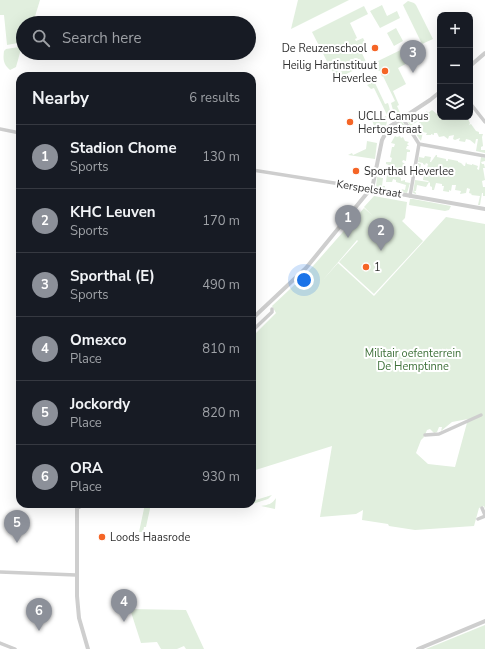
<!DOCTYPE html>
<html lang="en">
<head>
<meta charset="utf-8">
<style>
  body { margin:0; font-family:"Nunito Sans",sans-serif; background:#20242c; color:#f1f3f6 }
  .controls { position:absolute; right:12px; top:12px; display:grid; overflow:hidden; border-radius:8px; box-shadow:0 4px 16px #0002 }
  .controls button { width:36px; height:36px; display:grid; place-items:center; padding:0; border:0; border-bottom:1px solid #363941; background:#171b24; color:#f1f3f6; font:20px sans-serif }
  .you { position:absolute; left:304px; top:280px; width:14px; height:14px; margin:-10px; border:3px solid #fff; border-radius:50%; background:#1a73e8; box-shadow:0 0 0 6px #1a73e833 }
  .badge { display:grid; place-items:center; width:26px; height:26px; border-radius:50%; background:#8c9099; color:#fff; font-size:13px; font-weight:700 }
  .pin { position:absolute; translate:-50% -33px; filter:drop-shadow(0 1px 2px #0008) }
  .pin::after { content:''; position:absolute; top:21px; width:14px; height:12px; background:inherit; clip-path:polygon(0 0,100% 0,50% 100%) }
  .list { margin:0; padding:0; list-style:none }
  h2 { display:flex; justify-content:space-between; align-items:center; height:52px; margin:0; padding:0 16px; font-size:17px }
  h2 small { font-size:13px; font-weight:400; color:#9ea1a6 }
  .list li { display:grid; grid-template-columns:26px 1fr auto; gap:12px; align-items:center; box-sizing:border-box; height:64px; padding:0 16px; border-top:1px solid #363941 }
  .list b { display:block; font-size:15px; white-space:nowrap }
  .list p { margin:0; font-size:13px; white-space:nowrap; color:#9ea1a6 }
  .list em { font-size:13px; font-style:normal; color:#9ea1a6 }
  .icon { flex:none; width:22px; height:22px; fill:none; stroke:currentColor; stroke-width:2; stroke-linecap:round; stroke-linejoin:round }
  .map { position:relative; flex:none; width:485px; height:649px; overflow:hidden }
  .search { position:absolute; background:#171b24; box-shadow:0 4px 16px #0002; left:16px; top:16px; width:240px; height:44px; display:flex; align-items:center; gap:10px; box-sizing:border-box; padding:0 14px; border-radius:22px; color:#9ea1a6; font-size:15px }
  .panel { position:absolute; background:#171b24; box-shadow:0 4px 16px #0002; left:16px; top:72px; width:240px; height:436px; border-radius:12px }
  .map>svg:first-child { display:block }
  .green { fill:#e1efde; fill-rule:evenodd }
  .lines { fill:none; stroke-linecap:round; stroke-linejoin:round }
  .minor { stroke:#cecece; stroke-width:3.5 }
  .tertiary { stroke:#cecece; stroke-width:4 }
  .poi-dot { fill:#f56526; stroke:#fff; stroke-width:1.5 }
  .labels { text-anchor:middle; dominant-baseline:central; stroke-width:4; stroke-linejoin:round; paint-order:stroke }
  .poi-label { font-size:11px; fill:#313131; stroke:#fff; text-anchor:start }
  .street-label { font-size:11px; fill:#313131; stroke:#fff }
  .park-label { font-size:11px; fill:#3e7139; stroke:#fff }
</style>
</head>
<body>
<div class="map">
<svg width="485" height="649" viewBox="0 0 485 649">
  <rect width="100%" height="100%" fill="#fff"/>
  <g class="green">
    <path d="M0 0H40L33 23H23V42L7 45 4 15H0Z"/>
    <path d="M298 0H349L291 29Z"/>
    <path d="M408 1 414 3 416 5 433 39 422 44 403 5Z"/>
    <path d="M382 5 387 16 397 11 400 18 380 28 370 11Z"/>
    <path d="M364 6 368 14 350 23 357 38 355 39 356 41 363 38 366 44 359 47 367 64 336 79 312 32Z"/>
    <path d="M396 28 403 41 394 46 387 33Z"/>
    <path d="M413 44 419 57 398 68 406 84 393 91 399 105 397 106 401 115 397 118 395 117 391 103 395 101 383 76 382 77 380 71 376 70 379 67 378 61Z"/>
    <path d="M19 47 21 49 16 67 10 70C3 64 3 59 4 51L6 49Z"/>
    <path d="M376 81H378L375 83 385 104 388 103C390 108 390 113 392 118L389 119 374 88 371 89 367 85Z"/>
    <path d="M432 110 443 119 444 117H470L468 119 470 123 469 125 471 124 476 131 479 132V134H483L482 137 483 146 481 147V150H485V153L476 151 478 139H476L475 144 470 140 466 139 465 142 459 141 460 138 455 140 453 139 454 135 449 136 448 139 444 136 439 137 437 133H434V135L431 134V135H426L427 133 423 132 421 141 416 134 423 130 419 122 421 121 420 120 410 126 408 122 410 120 411 123H413L415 119 413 117 407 120V117L416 112 421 120 425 117 424 115 427 113 426 112 427 111 428 113Z"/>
    <path d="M386 116C389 123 385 131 377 134L372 120 374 122Z"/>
    <path d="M400 121 402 122 405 125 403 127 401 124 397 126 400 131H402L396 134 391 128Z"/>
    <path d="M395 136 397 137 400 136 401 138 403 137 405 141 409 142 407 144 409 146H407L406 149 410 150V152H407L406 161 403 160 402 162 405 164 404 172H406V174H404L403 177 400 176 399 177 401 178V181L405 180V182L410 183 407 193 401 192V189L405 190 406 185 396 182V180L393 179 392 182H386L387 174 385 173 386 169H389V165L386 164V162H391L392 158 390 157 392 147H394L395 144 391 143Z"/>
    <path d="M367 141 377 143 375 159 348 155 352 153 353 155 366 149Z"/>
    <path d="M436 155H437V157L446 159V161H448V159L458 161V162L461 163 464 166H465L466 162 467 164 472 165V164L478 166 477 169 479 170 481 157 485 158V161L481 162 482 164H484L485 168H483L485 180 482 181 483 187H485V196H483V193H482L480 205H478L480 196 471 195 472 194 469 193 470 189 467 188 466 193 460 194 461 191 455 190 456 185H452L451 191 449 190V192L443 191 444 186H442V184L436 183 434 190H432V187L430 186V183L429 182 426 187 417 185 416 191H414L416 193V194L413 193 415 180 428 182 429 181 423 180 424 173 417 170 418 163 421 164 420 169 425 170 427 169 428 164 426 163 425 165 423 164V163L418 162 419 157 424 158 425 156 431 157 430 162H431Z"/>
    <path d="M377 177 383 178 382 186H385V189L376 187Z"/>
    <path d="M374 196 407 202 405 218 402 221 423 241 374 294 339 262 358 241 357 240 322 281 338 263 374 296 446 217 485 224V509L484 506 479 508 474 526 415 530 389 526 388 524 362 520 363 510 356 514 320 517 332 446 252 471V337L276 313 272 306 306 274 364 208 373 216 364 207ZM468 419 455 467 428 464 416 453 421 440 424 437 427 430 430 429 434 433 437 432 439 427H442L441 431 452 422Z"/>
    <path d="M410 199H413L451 206 449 210 445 211 409 205Z"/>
    <path d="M272 495 268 499 252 504V501Z"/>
    <path d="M276 498 275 509 261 506C268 505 272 504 276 498Z"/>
    <path d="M145 504H151L146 527H144L143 532H139Z"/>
    <path d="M130 609 186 610 204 649H186L184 646 177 649H161L157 642 141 643Z"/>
    <path d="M485 625V649H426Z"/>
  </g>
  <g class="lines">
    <g class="minor">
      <path d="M470 103 485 122"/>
      <path d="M402 117 419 144 485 156"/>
      <path d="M0 129 20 133"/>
      <path d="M252 170 372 189"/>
      <path d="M410 196 419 144"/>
      <path d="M252 331 272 312V309"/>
      <path d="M425 435 439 434 481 415"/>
      <path d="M482 508 485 515"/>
      <path d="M478 519 485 516"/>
      <path d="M0 572 76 575"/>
      <path d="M0 643 15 649"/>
    </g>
    <g class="tertiary">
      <path d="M470 66 485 53"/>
      <path d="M372 189 485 209"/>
      <path d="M252 319 306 268 368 192 372 189 382 140 389 127 430 100 440 92"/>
      <path d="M85 504 77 508V596L79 618 88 649"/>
      <path d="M418 649 485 621"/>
    </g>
  </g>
  <g class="poi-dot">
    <circle cx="375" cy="48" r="4"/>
    <circle cx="385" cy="71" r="4"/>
    <circle cx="350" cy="122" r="4"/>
    <circle cx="356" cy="171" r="4"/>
    <circle cx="366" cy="267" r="4"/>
    <circle cx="102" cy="537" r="4"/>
  </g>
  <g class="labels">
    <g class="poi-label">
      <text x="367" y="48" text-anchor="end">De Reuzenschool</text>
      <text x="377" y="65" text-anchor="end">Heilig Hartinstituut<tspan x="377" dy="13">Heverlee</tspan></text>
      <text x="358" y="116">UCLL Campus<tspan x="358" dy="13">Hertogstraat</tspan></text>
      <text x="364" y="171">Sporthal Heverlee</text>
      <text x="374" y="267">1</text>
      <text x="110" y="537">Loods Haasrode</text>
    </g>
    <g class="street-label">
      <text transform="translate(369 189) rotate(9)">Kerspelstraat</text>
    </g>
    <g class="park-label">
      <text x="413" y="353">Militair oefenterrein<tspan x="413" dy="13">De Hemptinne</tspan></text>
    </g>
  </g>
</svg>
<div class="controls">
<button>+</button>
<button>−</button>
<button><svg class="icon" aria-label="layers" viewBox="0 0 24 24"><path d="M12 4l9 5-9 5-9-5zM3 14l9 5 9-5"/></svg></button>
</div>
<div class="you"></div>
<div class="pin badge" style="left:348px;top:238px">1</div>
<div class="pin badge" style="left:381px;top:251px">2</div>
<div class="pin badge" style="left:413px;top:73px">3</div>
<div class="pin badge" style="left:124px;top:622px">4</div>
<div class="pin badge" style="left:17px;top:543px">5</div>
<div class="pin badge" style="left:39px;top:631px">6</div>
<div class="search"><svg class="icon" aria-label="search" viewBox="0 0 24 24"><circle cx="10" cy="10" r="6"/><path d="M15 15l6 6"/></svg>Search here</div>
<section class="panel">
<h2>Nearby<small>6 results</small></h2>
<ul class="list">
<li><span class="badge">1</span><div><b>Stadion Chome</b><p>Sports</p></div><em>130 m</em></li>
<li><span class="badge">2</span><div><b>KHC Leuven</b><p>Sports</p></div><em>170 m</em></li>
<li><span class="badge">3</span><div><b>Sporthal (E)</b><p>Sports</p></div><em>490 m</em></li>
<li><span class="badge">4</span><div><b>Omexco</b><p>Place</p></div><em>810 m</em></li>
<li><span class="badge">5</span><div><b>Jockordy</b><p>Place</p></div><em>820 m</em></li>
<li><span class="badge">6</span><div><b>ORA</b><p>Place</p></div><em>930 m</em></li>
</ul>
</section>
</div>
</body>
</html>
